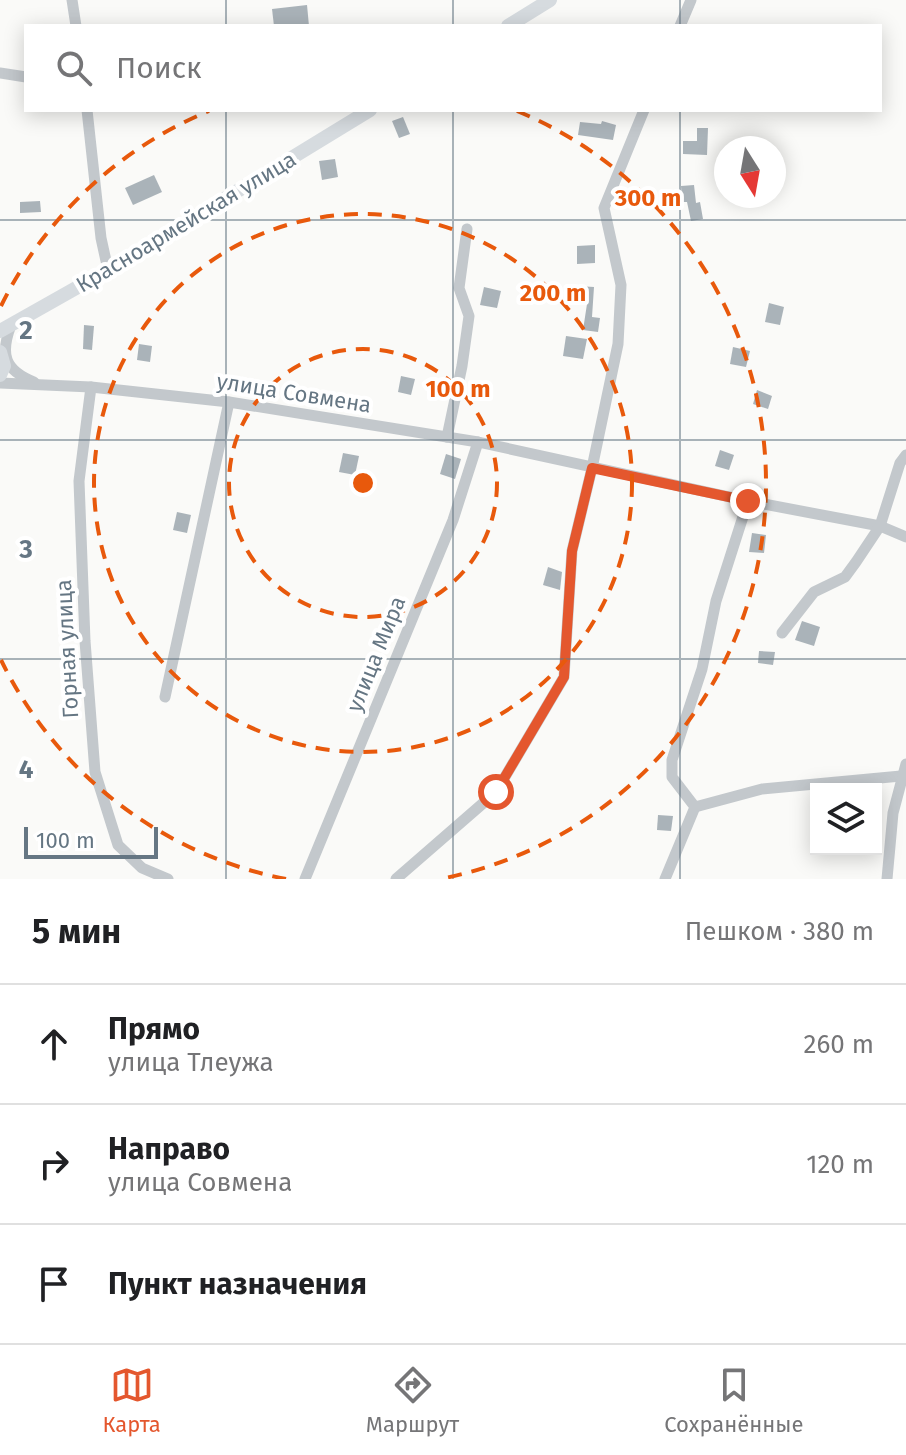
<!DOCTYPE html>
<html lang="ru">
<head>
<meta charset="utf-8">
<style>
  body { margin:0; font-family:"Fira Sans",sans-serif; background:#f2f2f2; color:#202124 }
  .controls { position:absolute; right:24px; bottom:24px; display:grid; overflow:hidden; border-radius:0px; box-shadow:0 4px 20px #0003 }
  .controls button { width:72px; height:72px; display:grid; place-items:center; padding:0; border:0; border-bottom:2px solid #e0e0e0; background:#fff; color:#202124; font:40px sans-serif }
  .compass { position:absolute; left:714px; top:136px; width:72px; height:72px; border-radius:50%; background:#fff; box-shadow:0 4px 20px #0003; rotate:169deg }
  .scale { position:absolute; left:24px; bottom:20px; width:134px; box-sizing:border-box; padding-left:8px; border:4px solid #657683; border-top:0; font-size:22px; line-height:28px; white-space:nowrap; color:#657683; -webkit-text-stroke:6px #fff; paint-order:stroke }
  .stop { position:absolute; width:24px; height:24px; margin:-18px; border:6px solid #e4572e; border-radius:50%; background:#fff }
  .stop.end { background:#e4572e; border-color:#fff; box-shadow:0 2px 8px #0008 }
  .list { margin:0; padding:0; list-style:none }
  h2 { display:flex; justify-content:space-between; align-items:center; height:104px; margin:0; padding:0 32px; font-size:34px }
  h2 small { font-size:26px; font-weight:400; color:#757577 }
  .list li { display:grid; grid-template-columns:52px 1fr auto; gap:24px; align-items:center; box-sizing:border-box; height:120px; padding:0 32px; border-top:2px solid #e0e0e0 }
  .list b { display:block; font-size:30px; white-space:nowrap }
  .list p { margin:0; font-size:26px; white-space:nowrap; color:#757577 }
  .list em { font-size:26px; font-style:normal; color:#757577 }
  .icon { flex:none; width:44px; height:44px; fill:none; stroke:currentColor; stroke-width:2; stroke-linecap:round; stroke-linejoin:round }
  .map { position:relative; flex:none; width:906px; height:879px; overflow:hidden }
  .search { position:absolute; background:#fff; box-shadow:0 4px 20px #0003; left:24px; right:24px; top:24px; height:88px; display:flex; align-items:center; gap:20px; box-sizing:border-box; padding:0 28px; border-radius:0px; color:#757577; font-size:30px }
  .sheet { height:464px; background:#fff }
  nav { display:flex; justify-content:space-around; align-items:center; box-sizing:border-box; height:112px; border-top:2px solid #e0e0e0; background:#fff; font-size:22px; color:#757577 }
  nav a { display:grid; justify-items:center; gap:4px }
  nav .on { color:#e4572e }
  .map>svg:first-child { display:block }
  .building { fill:#aab3b9 }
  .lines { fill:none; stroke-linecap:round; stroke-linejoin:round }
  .minor { stroke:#c3c8cc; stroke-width:11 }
  .major { stroke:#d6dbdf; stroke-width:14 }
  .route { stroke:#e4572e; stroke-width:10 }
  .grid { fill:none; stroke:#657683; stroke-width:2; stroke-opacity:0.55 }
  .ring { fill:none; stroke:#e8590c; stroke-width:4; stroke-dasharray:14 10 }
  .labels { text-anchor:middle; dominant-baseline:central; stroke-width:8; stroke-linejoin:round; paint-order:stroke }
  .street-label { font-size:22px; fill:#657683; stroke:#fff }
  .grid-label { font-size:26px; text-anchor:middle; font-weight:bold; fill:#657683; stroke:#fff; stroke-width:8; stroke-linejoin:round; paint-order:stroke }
  .centre { fill:#e8590c; stroke:#fff; stroke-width:4 }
  .ring-label { font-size:24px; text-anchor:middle; font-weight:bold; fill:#e8590c; stroke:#fff; stroke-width:8; stroke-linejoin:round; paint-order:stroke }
</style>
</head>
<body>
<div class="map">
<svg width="906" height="879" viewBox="0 0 906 879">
  <rect width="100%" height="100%" fill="#fafaf8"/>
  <g class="building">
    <path d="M307 5 309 26H274L272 9Z"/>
    <path d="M403 117 410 134 399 138 392 121Z"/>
    <path d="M602 121 616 125 613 140 578 135 580 122 601 124Z"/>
    <path d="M697 128H708L707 155 683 154V141H697Z"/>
    <path d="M335 159 338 177 322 180 319 161Z"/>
    <path d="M154 175 162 192 133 205 125 188Z"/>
    <path d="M694 185 696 203 700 202 703 219 691 221 687 202H682L681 186Z"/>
    <path d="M40 201 41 212 20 213V202Z"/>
    <path d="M595 245V263L577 264V246Z"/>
    <path d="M578 286 594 287 592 317 600 318 598 332 583 330 587 304 577 303Z"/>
    <path d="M484 287 501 291 497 308 480 305Z"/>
    <path d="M769 303 784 307 780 325 765 322Z"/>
    <path d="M84 325 94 326 92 350 83 349Z"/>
    <path d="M566 336 587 339 583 359 563 356Z"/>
    <path d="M139 344 152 346 150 362 137 360Z"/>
    <path d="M733 347 750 351 746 367 730 364Z"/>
    <path d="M401 376 415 379 411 395 398 392Z"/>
    <path d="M757 390 772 396 768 409 753 404Z"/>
    <path d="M720 450 734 455 729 470 715 466Z"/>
    <path d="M343 453 359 456 355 475 339 472Z"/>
    <path d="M446 454 461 459 455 479 440 474Z"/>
    <path d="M177 512 191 515 187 533 173 530Z"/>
    <path d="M752 533 766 535 764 553 749 552Z"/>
    <path d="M548 567 562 572 560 590 543 585Z"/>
    <path d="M802 621 820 627 814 646 795 640Z"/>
    <path d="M759 651 775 652 773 665 758 663Z"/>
    <path d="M658 815 673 816 671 831 657 830Z"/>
  </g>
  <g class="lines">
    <g class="minor">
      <path d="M72 0 76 26"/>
      <path d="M680 26 691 0"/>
      <path d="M0 73 26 77"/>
      <path d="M87 110 101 238 108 270"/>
      <path d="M11 325C0 354 4 370 34 382"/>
      <path d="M0 383 91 387 229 402 478 442 748 501 880 526 906 537"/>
      <path d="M91 387 79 481 85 641 95 772 118 845 142 868 168 879"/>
      <path d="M447 437 462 366 469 316 459 288 467 229"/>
      <path d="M782 633 814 592 845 577 856 562 880 526 900 463 906 455"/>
      <path d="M165 697 229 402"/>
      <path d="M695 807 762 789 901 776"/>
      <path d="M305 879 453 520 478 442"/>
      <path d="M396 879 496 792 564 677 572 551 592 468 618 344 621 285 604 208 644 110"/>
      <path d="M665 879 695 807 672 777V760L702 669 716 601 748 501"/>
      <path d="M887 879 893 813 906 764"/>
    </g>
    <g class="major">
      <path d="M508 26 550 0"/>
      <path d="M0 331 108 270 370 110"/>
      <path d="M0 352 4 366 0 375"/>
    </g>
  </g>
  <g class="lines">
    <path class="route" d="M496 792 564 677 572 551 592 468 748 501"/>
  </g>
  <path class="grid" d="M226 0V26M453 0V26M680 0V26M226 110V879M453 110V879M680 110V879M0 220H906M0 440H906M0 659H906"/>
  <g class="ring">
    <circle cx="363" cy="483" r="134"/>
    <circle cx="363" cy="483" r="269"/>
    <path d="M286 879A403 403 0 0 1 1 660M1 306A403 403 0 0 1 209 111M517 111A403 403 0 0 1 440 879"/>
  </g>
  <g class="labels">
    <g class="street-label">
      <text transform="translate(186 222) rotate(-31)">Красноармейская улица</text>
      <text transform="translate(294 393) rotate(9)">улица Совмена</text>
      <text transform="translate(67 649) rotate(-93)">Горная улица</text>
      <text transform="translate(376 654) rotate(-68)">улица Мира</text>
    </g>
  </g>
  <g class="grid-label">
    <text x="26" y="339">2</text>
    <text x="26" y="558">3</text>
    <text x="26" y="778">4</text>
  </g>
  <circle cx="363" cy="483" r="12" class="centre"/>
  <g class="ring-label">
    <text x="648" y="206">300 m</text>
    <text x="553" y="301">200 m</text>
    <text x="458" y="397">100 m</text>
  </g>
</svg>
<div class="controls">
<button><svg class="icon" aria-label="layers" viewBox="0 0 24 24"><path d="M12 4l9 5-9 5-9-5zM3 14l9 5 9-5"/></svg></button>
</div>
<svg class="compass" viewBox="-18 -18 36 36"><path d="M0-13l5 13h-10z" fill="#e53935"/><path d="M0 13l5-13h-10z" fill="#757577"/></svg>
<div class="scale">100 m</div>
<div class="stop" style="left:496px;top:792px"></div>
<div class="stop end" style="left:748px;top:501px"></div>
<div class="search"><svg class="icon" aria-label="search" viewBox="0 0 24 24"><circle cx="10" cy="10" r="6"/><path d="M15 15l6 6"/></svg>Поиск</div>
</div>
<section class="sheet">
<h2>5 мин<small>Пешком · 380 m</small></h2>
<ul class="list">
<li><svg class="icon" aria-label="ahead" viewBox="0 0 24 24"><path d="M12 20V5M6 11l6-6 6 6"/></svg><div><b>Прямо</b><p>улица Тлеужа</p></div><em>260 m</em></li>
<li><svg class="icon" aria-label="right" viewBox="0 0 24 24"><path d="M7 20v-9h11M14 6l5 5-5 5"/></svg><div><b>Направо</b><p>улица Совмена</p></div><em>120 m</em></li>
<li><svg class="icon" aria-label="arrive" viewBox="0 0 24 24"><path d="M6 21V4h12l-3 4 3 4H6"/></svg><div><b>Пункт назначения</b></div></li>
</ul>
</section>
<nav>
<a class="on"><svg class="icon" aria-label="map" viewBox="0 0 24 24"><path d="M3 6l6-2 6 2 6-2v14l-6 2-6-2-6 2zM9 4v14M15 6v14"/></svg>Карта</a>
<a><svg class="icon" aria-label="directions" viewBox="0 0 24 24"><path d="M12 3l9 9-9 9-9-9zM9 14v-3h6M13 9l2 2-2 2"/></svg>Маршрут</a>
<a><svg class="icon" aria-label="saved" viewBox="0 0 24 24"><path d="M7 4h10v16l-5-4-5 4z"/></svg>Сохранённые</a>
</nav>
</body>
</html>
